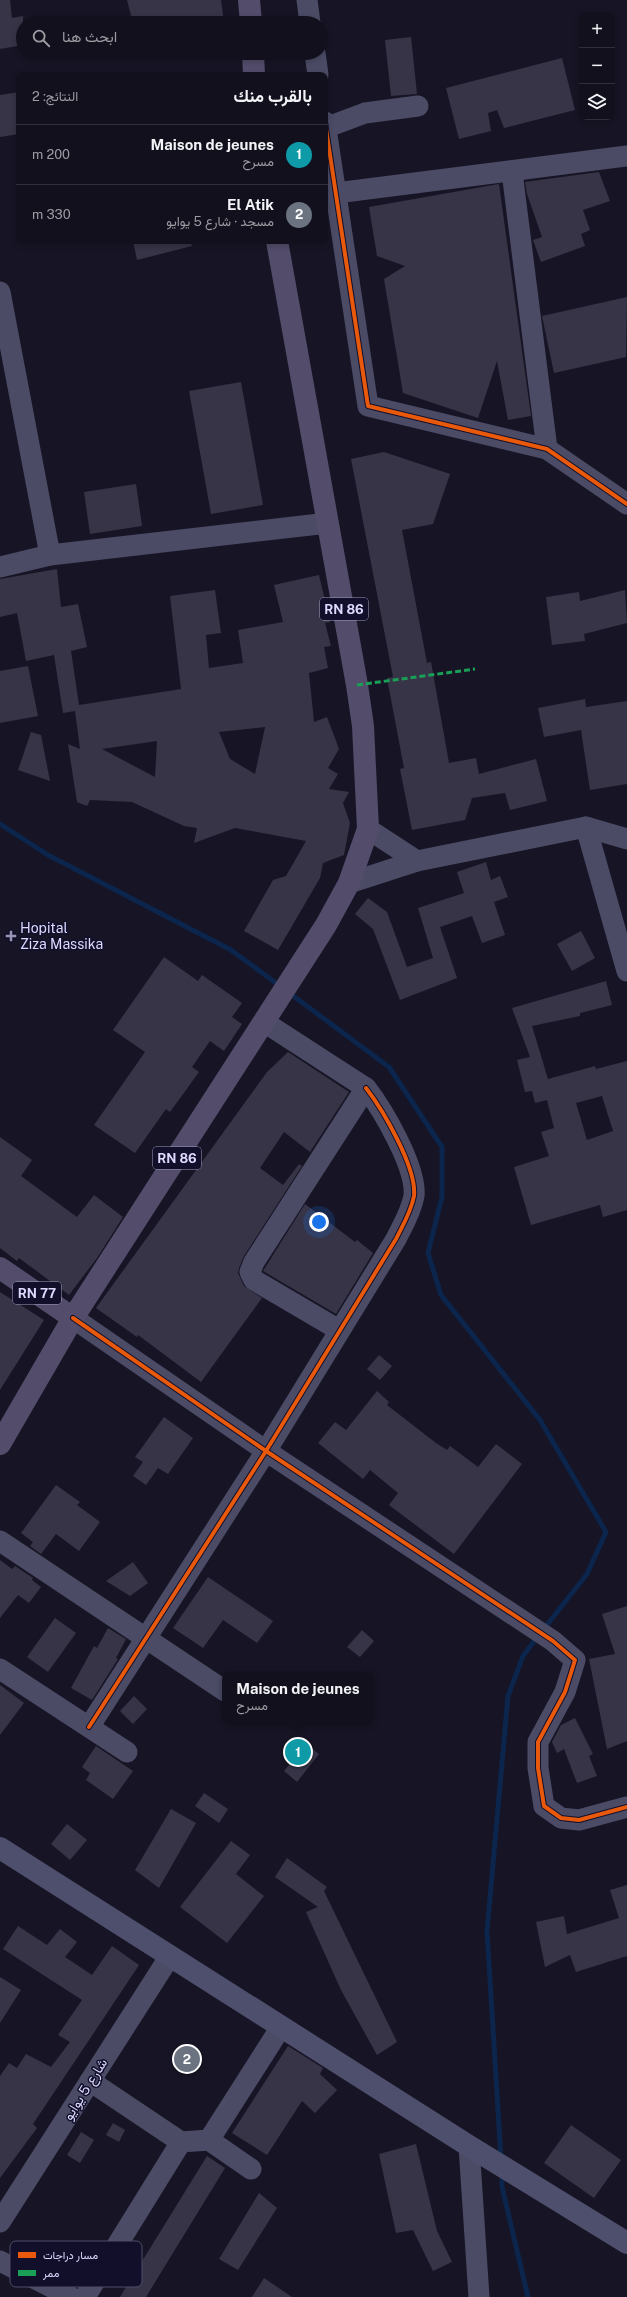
<!DOCTYPE html>
<html lang="ar">
<head>
<meta charset="utf-8">
<style>
  body { margin:0; font-family:"Public Sans",Vazirmatn,sans-serif; background:#1e1e29; color:#f1f3f6; direction:rtl }
  .controls { position:absolute; right:12px; top:12px; display:grid; overflow:hidden; border-radius:8px; box-shadow:0 2px 6px #0003 }
  .controls button { width:36px; height:36px; display:grid; place-items:center; padding:0; border:0; border-bottom:1px solid #30303b; background:#11101c; color:#f1f3f6; font:20px sans-serif }
  .you { position:absolute; left:319px; top:1222px; width:14px; height:14px; margin:-10px; border:3px solid #fff; border-radius:50%; background:#1a73e8; box-shadow:0 0 0 6px #1a73e833 }
  .badge { display:grid; place-items:center; width:26px; height:26px; border-radius:50%; background:#9795b3; color:#fff; font-size:13px; font-weight:700 }
  .pin { position:absolute; translate:-50% -50%; border:2px solid #fff; box-shadow:0 1px 4px #0006 }
  .popup { position:absolute; left:222px; top:1672px; width:152px; height:52px; box-sizing:border-box; display:grid; place-content:center; border-radius:8px; background:#11101c; filter:drop-shadow(0 1px 3px #0005); font-size:13px; white-space:nowrap; color:#9c9da3 }
  .popup b { font-size:15px; color:#f1f3f6 }
  .popup::after { content:''; position:absolute; left:50%; top:100%; margin-left:-8px; border:8px solid transparent; border-top-color:#11101c }
  .list { margin:0; padding:0; list-style:none }
  h2 { display:flex; justify-content:space-between; align-items:center; height:52px; margin:0; padding:0 16px; font-size:17px }
  h2 small { font-size:13px; font-weight:400; color:#9c9da3 }
  .list li { display:grid; grid-template-columns:26px 1fr auto; gap:12px; align-items:center; box-sizing:border-box; height:60px; padding:0 16px; border-top:1px solid #30303b }
  .list b { display:block; font-size:15px; white-space:nowrap }
  .list p { margin:0; font-size:13px; white-space:nowrap; color:#9c9da3 }
  .list em { font-size:13px; font-style:normal; color:#9c9da3 }
  .icon { flex:none; width:22px; height:22px; fill:none; stroke:currentColor; stroke-width:2; stroke-linecap:round; stroke-linejoin:round }
  .map { position:relative; flex:none; width:627px; height:2297px; overflow:hidden; direction:ltr }
  .search { position:absolute; background:#11101c; box-shadow:0 2px 6px #0003; left:16px; top:16px; width:312px; height:44px; display:flex; align-items:center; gap:10px; box-sizing:border-box; padding:0 14px; border-radius:22px; color:#9c9da3; font-size:15px }
  .panel { position:absolute; background:#11101c; box-shadow:0 2px 6px #0003; left:16px; top:72px; width:312px; height:172px; border-radius:8px; direction:rtl }
  .map>svg:first-child { display:block }
  .lines { fill:none; stroke-linecap:round; stroke-linejoin:round }
  .stream { stroke:#0b254c; stroke-width:5 }
  .building { fill:#363446; fill-rule:evenodd }
  .minor { stroke:#4b4b66; stroke-width:21 }
  .secondary { stroke:#4e4f6c; stroke-width:22 }
  .primary { stroke:#534c6b; stroke-width:22 }
  .quiet { stroke:#1a9f57; stroke-width:3; stroke-dasharray:6 3; stroke-linecap:butt }
  .cycleway-casing { stroke:#120f2b; stroke-width:6 }
  .cycleway { stroke:#e8590c; stroke-width:4 }
  .poi-dot { fill:#9795b3; stroke:#120f2b; stroke-width:1.5 }
  .labels { text-anchor:middle; dominant-baseline:central; stroke-width:3; stroke-linejoin:round; paint-order:stroke }
  .shield { fill:#120f2b; stroke:#9f9dbf; stroke-width:1 }
  .shield-label { font-size:13px; font-weight:bold; fill:#dcdaff }
  .poi-label { font-size:14px; fill:#dcdaff; stroke:#120f2b; text-anchor:start }
  .street-label { font-size:14px; fill:#dcdaff; stroke:#120f2b }
  .key { fill:#120f2b; stroke:#4f4c6b; stroke-width:1 }
  .key-label { font-size:11px; fill:#dcdaff }
</style>
</head>
<body>
<div class="map">
<svg width="627" height="2297" viewBox="0 0 627 2297">
  <rect width="100%" height="100%" fill="#171525"/>
  <g class="lines">
    <g class="stream">
      <path d="M0 824 48 855 231 950 280 986"/>
      <path d="M288 992 389 1067 442 1147V1197L428 1253 441 1295 540 1420 606 1532 587 1574 543 1630"/>
      <path d="M501 2159 487 1931 508 1696 523 1656 538 1636"/>
      <path d="M502 2173V2187L528 2297"/>
    </g>
  </g>
  <g class="building">
    <path d="M0 0H10L12 18 23 16V45L0 49Z"/>
    <path d="M127 0H221L224 23H133Z"/>
    <path d="M411 37 417 94 391 96 385 40Z"/>
    <path d="M562 58 575 110 504 128 497 110 488 113 491 131 459 139 446 88Z"/>
    <path d="M19 92V134L0 137V95Z"/>
    <path d="M599 172 610 201 583 210 590 230 581 234 585 246 541 262 533 240 542 237 527 194 525 182Z"/>
    <path d="M499 184 531 416 508 420 497 361 478 418 403 393 384 279 405 266 377 256 369 207Z"/>
    <path d="M133 241H191L192 246 137 260Z"/>
    <path d="M627 297 626 357 554 373 542 316Z"/>
    <path d="M241 382 263 505 211 514 189 391Z"/>
    <path d="M384 452 450 474 433 524 402 530 427 663 431 662 449 763 476 758 479 774 536 759 547 801 510 810 505 793 472 798 465 820 412 830 400 769 404 768 387 678 393 677 351 459Z"/>
    <path d="M136 484 142 526 90 534 84 492Z"/>
    <path d="M57 569 61 607 78 604 87 647 71 651 79 705 181 689 170 596 215 590 221 633 206 635 209 668 243 663 238 630 283 622 274 585 319 575 330 622 325 623 331 646 324 647 328 668 309 673 314 722 327 717 339 749 328 768 338 774 329 789 349 792 343 803 350 823 344 855 323 863 320 878 278 950 244 931 273 880 286 876 306 841 235 828 194 843 197 828 184 826 132 802 90 800 87 806 77 802 68 744 80 749 75 711 63 713 54 655 26 661 17 613 0 617V579ZM265 727 255 774 230 759 219 732ZM157 741 155 777 102 749Z"/>
    <path d="M625 590 627 623 584 634 585 641 552 645 546 597 579 592 580 601Z"/>
    <path d="M28 666 38 716 0 723V671Z"/>
    <path d="M585 699 586 707 627 701V784L590 790 581 730 544 737 538 708Z"/>
    <path d="M31 732 41 735 50 781 18 770Z"/>
    <path d="M486 862 491 880 500 876 508 897 494 902 505 935 482 943 472 916 440 927 457 978 400 1000 373 929 355 914 368 898 387 912 407 967 433 958 418 908 464 893 457 872Z"/>
    <path d="M581 931 595 958 572 971 557 944Z"/>
    <path d="M164 957 198 981 202 975 242 1003 232 1017 242 1024 224 1051 210 1041 192 1067 199 1072 170 1112 166 1109 135 1153 94 1125 145 1052 113 1030Z"/>
    <path d="M606 981 612 1005 580 1013V1016L532 1026 548 1079 595 1066 596 1069 627 1061V1210L603 1217 600 1205 531 1225 514 1167 549 1156 541 1132 554 1128 547 1100 535 1103 532 1091 525 1092 517 1060 530 1057 512 1008ZM602 1096 613 1131 587 1140 576 1103Z"/>
    <path d="M288 1052 349 1092 310 1152 284 1132 260 1168 283 1185 299 1164 302 1166 244 1256 239 1268 238 1273 244 1286 262 1298 201 1382 138 1335 137 1337 96 1308 267 1072Z"/>
    <path d="M0 1137 32 1160 21 1176 77 1217 94 1195 123 1217 97 1258 69 1295 19 1258 17 1261 0 1248Z"/>
    <path d="M305 1204 355 1242 357 1240 373 1253 336 1314 263 1271Z"/>
    <path d="M0 1292 44 1320 0 1390Z"/>
    <path d="M379 1355 392 1366 380 1380 367 1369Z"/>
    <path d="M377 1391 389 1402 387 1405 436 1443 447 1450 450 1446 478 1467 496 1444 522 1464 454 1554 389 1505 398 1493 370 1470 363 1479 318 1443 335 1422 346 1430Z"/>
    <path d="M164 1417 193 1438 168 1474 158 1468 146 1485 133 1476 143 1462 135 1457Z"/>
    <path d="M56 1485 80 1502 77 1505 100 1522 79 1551 56 1534 41 1554 30 1546 33 1542 21 1533Z"/>
    <path d="M0 1560 12 1569 15 1566 33 1578 32 1580 41 1587 29 1603 18 1595 0 1618Z"/>
    <path d="M133 1562 148 1583 130 1596 106 1581Z"/>
    <path d="M208 1577 273 1621 257 1643 223 1620 203 1648 173 1628Z"/>
    <path d="M627 1606V1741L607 1749 589 1659 615 1654 602 1614Z"/>
    <path d="M55 1618 76 1633 48 1672 27 1657Z"/>
    <path d="M108 1628 126 1639 116 1658 118 1659 92 1700 71 1688 94 1646 97 1648Z"/>
    <path d="M362 1630 374 1641 360 1657 347 1647Z"/>
    <path d="M0 1685 24 1703 0 1735Z"/>
    <path d="M134 1696 147 1709 133 1724 120 1711Z"/>
    <path d="M575 1718 593 1754 589 1756 597 1776 577 1783 564 1749 557 1753 552 1742 561 1725Z"/>
    <path d="M306 1744 319 1754 297 1782 284 1771Z"/>
    <path d="M96 1746 133 1771 113 1799 86 1780 90 1773 82 1767Z"/>
    <path d="M204 1793 228 1809 219 1823 195 1806Z"/>
    <path d="M171 1809 196 1823 159 1888 135 1870Z"/>
    <path d="M67 1824 87 1840 70 1860 51 1844Z"/>
    <path d="M231 1841 250 1855 236 1874 264 1896 227 1943 180 1907Z"/>
    <path d="M287 1858 327 1887 324 1891 397 2042 377 2055 341 1990 306 1912 318 1907 275 1877Z"/>
    <path d="M627 1885V1956L576 1972 570 1955 545 1967 536 1922 564 1916 567 1934 619 1918 610 1890Z"/>
    <path d="M18 1926 47 1945 60 1929 77 1942 65 1957 92 1975 112 1946 139 1965 33 2124 37 2128 0 2178V2076L9 2063 17 2068 26 2054 51 2067 70 2042 58 2035 82 2000 3 1949Z"/>
    <path d="M0 1977 21 1990 0 2023Z"/>
    <path d="M288 2046 323 2068 320 2074 337 2090 315 2113 302 2101 267 2155 232 2133Z"/>
    <path d="M113 2123 125 2130 119 2142 106 2135Z"/>
    <path d="M571 2125 621 2160 594 2198 544 2163Z"/>
    <path d="M81 2132 94 2140 80 2163 67 2155Z"/>
    <path d="M416 2144 437 2231 452 2262 433 2271 413 2230 396 2233 379 2154Z"/>
    <path d="M207 2156 225 2168 146 2297H120Z"/>
    <path d="M259 2193 277 2208 238 2270 219 2259Z"/>
    <path d="M36 2250 52 2260 46 2271 29 2262Z"/>
    <path d="M264 2278 292 2297H252Z"/>
  </g>
  <g class="lines">
    <g class="minor">
      <path d="M307 0 310 23"/>
      <path d="M315 53 318 75"/>
      <path d="M325 122 368 406 547 449 627 504"/>
      <path d="M325 128 365 113 418 106"/>
      <path d="M512 172 547 449"/>
      <path d="M336 193 627 156"/>
      <path d="M0 292 50 555"/>
      <path d="M0 567 50 555 328 523"/>
      <path d="M586 827 627 839"/>
      <path d="M368 829 417 861"/>
      <path d="M349 883 417 861 586 827 627 971"/>
      <path d="M264 1022 366 1088 254 1262 250 1272 254 1280 339 1330"/>
      <path d="M73 1318 266 1451 553 1641 575 1660 565 1692 538 1742V1768L544 1806 561 1818 579 1820 627 1807"/>
      <path d="M0 1541 225 1691"/>
      <path d="M0 1669 127 1752"/>
      <path d="M89 1727 266 1451 396 1239C403 1225 411 1212 414 1196 417 1168 383 1110 366 1088"/>
      <path d="M90 2081 181 2142 209 2140 251 2169"/>
      <path d="M209 2140 281 2027"/>
      <path d="M469 2146 479 2297"/>
      <path d="M0 2222 170 1956"/>
      <path d="M0 2261 71 2297"/>
      <path d="M85 2297 181 2142"/>
    </g>
    <path class="secondary" d="M0 1848 469 2146 627 2243"/>
    <g class="primary">
      <path d="M249 0 251 23"/>
      <path d="M253 53 254 75"/>
      <path d="M0 1268 73 1318"/>
      <path d="M0 1444 73 1318 326 925 349 883 368 829 363 726 357 685 277 241"/>
    </g>
    <path class="quiet" d="M357 685 475 669"/>
    <g class="cycleway-casing">
      <g id="cycleway">
        <path d="M325 122 368 406 547 449 627 504"/>
        <path d="M73 1318 266 1451 553 1641 575 1660 565 1692 538 1742V1768L544 1806 561 1818 579 1820 627 1807"/>
        <path d="M89 1727 266 1451 396 1239C403 1225 411 1212 414 1196 417 1168 383 1110 366 1088"/>
      </g>
    </g>
    <use href="#cycleway" class="cycleway"/>
  </g>
  <path class="poi-dot" d="M9 930h4v4h4v4h-4v4h-4v-4h-4v-4h4z"/>
  <g class="labels">
    <g class="shield">
      <rect x="320" y="598" width="48" height="22" rx="3"/>
      <rect x="153" y="1147" width="48" height="22" rx="3"/>
      <rect x="13" y="1282" width="48" height="22" rx="3"/>
    </g>
    <g class="shield-label">
      <text x="344" y="609">RN 86</text>
      <text x="177" y="1158">RN 86</text>
      <text x="37" y="1293">RN 77</text>
    </g>
    <g class="poi-label">
      <text x="20" y="928">Hopital<tspan x="20" dy="16">Ziza Massika</tspan></text>
    </g>
    <g class="street-label">
      <text transform="translate(85 2089) rotate(-58)">شارع 5 يوايو</text>
    </g>
  </g>
  <rect x="10" y="2241" width="132" height="46" rx="6" class="key"/>
  <rect x="18" y="2252" width="18" height="6" fill="#e8590c"/>
  <rect x="18" y="2270" width="18" height="6" fill="#1a9f57"/>
  <g class="key-label">
    <text x="43" y="2259">مسار دراجات</text>
    <text x="43" y="2277">ممر</text>
  </g>
</svg>
<div class="controls">
<button>+</button>
<button>−</button>
<button><svg class="icon" aria-label="layers" viewBox="0 0 24 24"><path d="M12 4l9 5-9 5-9-5zM3 14l9 5 9-5"/></svg></button>
</div>
<div class="you"></div>
<div class="pin badge" style="left:298px;top:1752px;background:#0f9aa8">1</div>
<div class="popup"><b>Maison de jeunes</b>مسرح</div>
<div class="pin badge" style="left:187px;top:2059px;background:#6b7280">2</div>
<div class="search"><svg class="icon" aria-label="search" viewBox="0 0 24 24"><circle cx="10" cy="10" r="6"/><path d="M15 15l6 6"/></svg>ابحث هنا</div>
<section class="panel">
<h2>بالقرب منك<small>النتائج: 2</small></h2>
<ul class="list">
<li><span class="badge" style="background:#0f9aa8">1</span><div><b>Maison de jeunes</b><p>مسرح</p></div><em>200 m</em></li>
<li><span class="badge" style="background:#6b7280">2</span><div><b>El Atik</b><p>مسجد · شارع 5 يوايو</p></div><em>330 m</em></li>
</ul>
</section>
</div>
</body>
</html>
